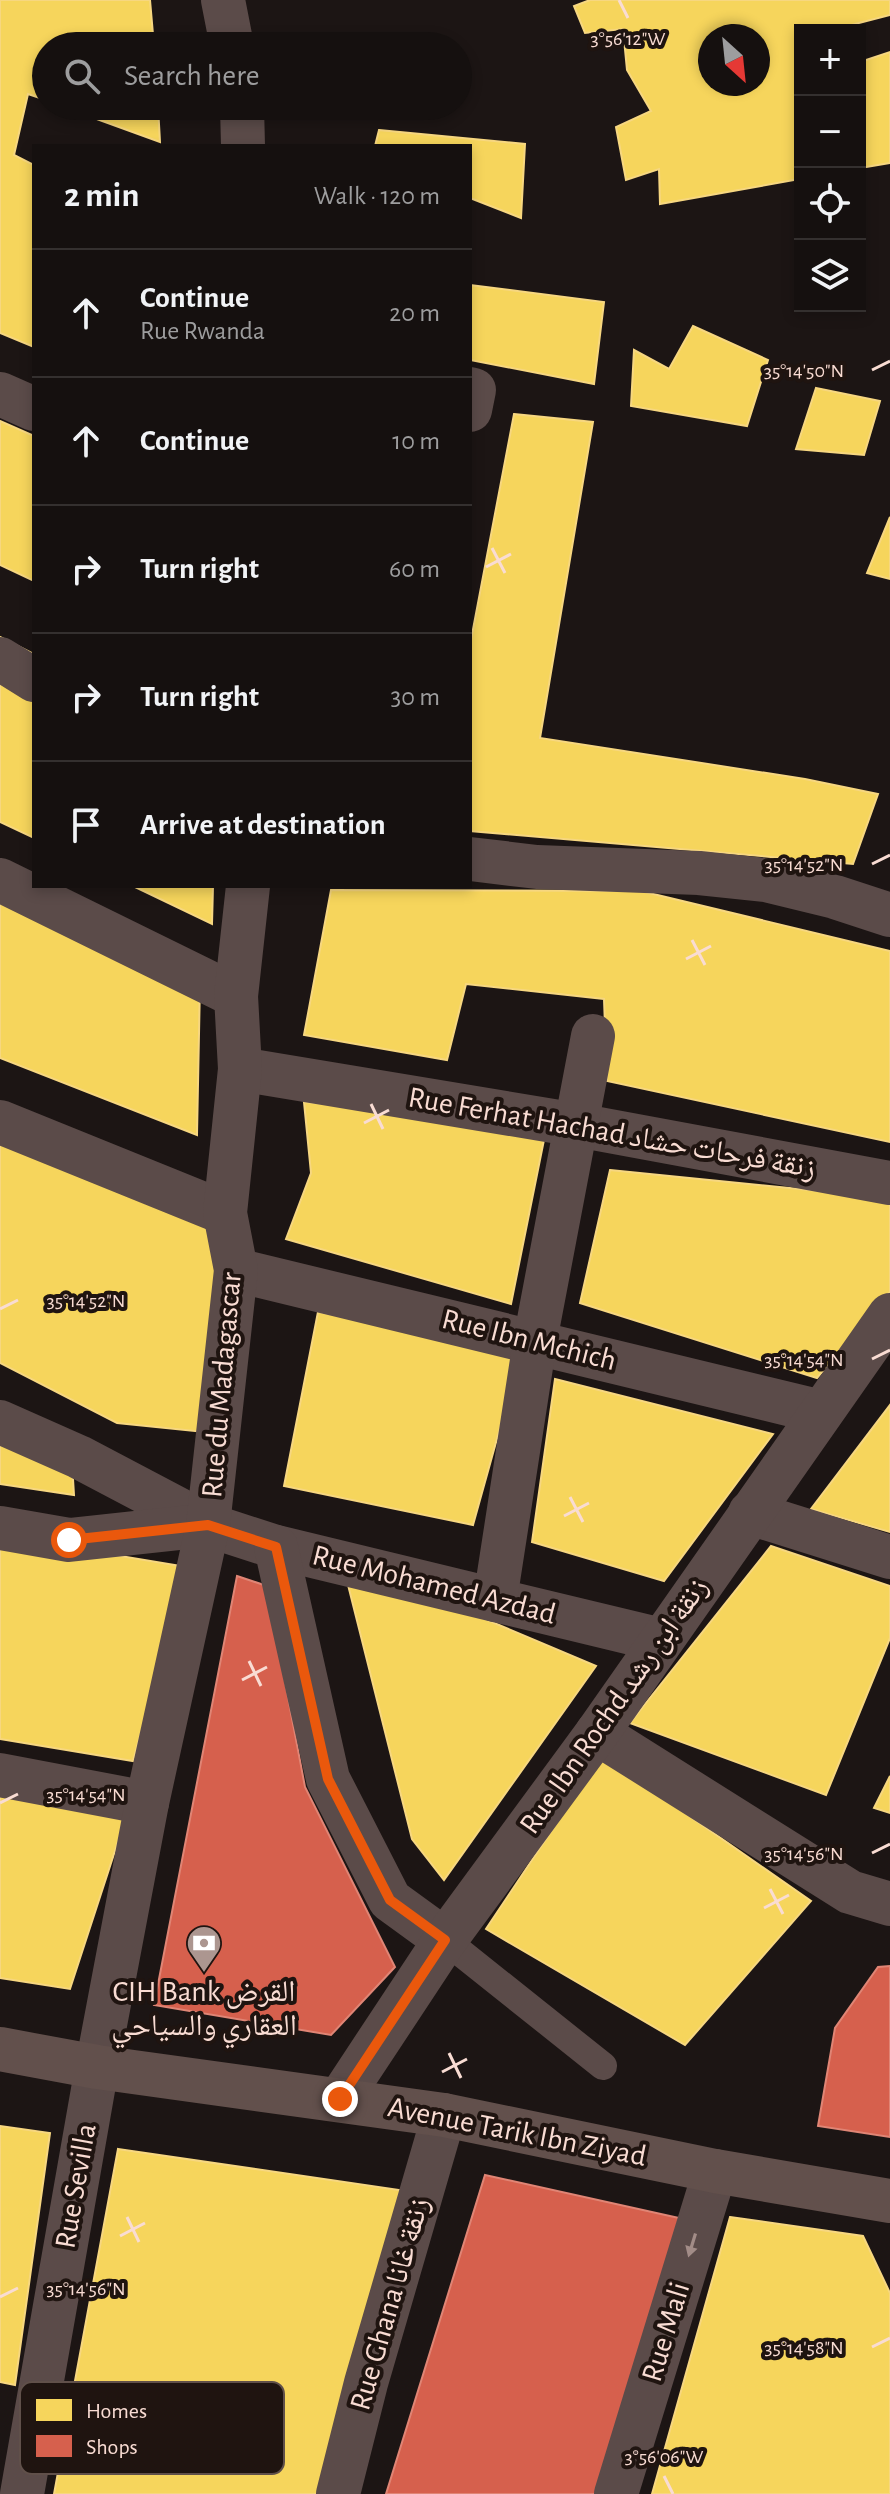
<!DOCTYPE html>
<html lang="en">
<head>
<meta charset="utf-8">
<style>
  body { margin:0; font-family:"Alegreya Sans","Noto Naskh Arabic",sans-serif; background:#221e1d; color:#f1f3f6 }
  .controls { position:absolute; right:24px; top:24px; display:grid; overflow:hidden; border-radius:0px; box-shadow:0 4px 12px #0003 }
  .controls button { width:72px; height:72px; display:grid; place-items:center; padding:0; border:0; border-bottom:2px solid #34302f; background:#15100f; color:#f1f3f6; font:40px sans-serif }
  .compass { position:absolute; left:698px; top:24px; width:72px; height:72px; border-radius:50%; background:#15100f; box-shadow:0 4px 12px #0003; rotate:153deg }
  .stop { position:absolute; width:24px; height:24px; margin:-18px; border:6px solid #ea580c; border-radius:50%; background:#fff }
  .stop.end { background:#ea580c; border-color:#fff; box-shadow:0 2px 8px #0008 }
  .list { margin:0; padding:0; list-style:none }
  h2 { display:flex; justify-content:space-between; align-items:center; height:104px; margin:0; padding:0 32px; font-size:34px }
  h2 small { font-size:26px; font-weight:400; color:#9d9d9e }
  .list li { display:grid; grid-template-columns:52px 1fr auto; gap:24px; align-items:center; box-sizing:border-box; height:128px; padding:0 32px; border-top:2px solid #34302f }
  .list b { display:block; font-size:30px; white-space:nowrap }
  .list p { margin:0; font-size:26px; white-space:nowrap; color:#9d9d9e }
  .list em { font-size:26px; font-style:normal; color:#9d9d9e }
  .icon { flex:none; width:44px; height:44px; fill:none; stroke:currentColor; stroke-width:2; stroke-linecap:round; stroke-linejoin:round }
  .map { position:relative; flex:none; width:890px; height:2494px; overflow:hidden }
  .search { position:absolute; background:#15100f; box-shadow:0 4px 12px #0003; left:32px; top:32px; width:440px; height:88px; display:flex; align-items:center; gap:20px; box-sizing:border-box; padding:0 28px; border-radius:44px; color:#9d9d9e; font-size:30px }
  .panel { position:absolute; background:#15100f; box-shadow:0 4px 12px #0003; left:32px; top:144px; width:440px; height:744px; border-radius:0px }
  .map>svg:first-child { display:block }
  .homes { fill:#f6d55c; stroke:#f7d780; stroke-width:2; fill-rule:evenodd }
  .shops { fill:#d6604d; stroke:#e08575; stroke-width:2 }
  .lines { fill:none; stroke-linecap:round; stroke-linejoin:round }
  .lane { stroke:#5b4b49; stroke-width:28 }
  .street { stroke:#5b4b49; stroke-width:44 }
  .secondary { stroke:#62504c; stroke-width:44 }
  .oneway { fill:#a28c87 }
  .route { stroke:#ea580c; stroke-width:10 }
  .ticks { fill:none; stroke:#f9dcd3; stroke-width:3 }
  .labels { text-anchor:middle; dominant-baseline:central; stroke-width:8; stroke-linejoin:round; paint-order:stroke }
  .street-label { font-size:30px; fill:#f9dcd3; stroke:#1f1410 }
  .poi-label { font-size:30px; fill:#f9dcd3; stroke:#1f1410 }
  .key { fill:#1f1410; stroke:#60504a; stroke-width:2 }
  .key-label { font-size:22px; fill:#f9dcd3 }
  .ticks-label { font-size:20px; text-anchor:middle; fill:#f9dcd3; stroke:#1f1410; stroke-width:8; stroke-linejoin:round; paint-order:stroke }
</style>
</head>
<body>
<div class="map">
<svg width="890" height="2494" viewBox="0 0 890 2494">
  <rect width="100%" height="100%" fill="#1c1514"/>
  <g class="homes">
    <path d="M0 0H150L154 46H46V100L28 94 14 155 34 165V347L0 333Z"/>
    <path d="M590 0H890V15L832 30H800V179L660 204 659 169 626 180 616 127 651 111 627 70 623 29 585 33 574 6ZM710 36H758V84H710Z"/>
    <path d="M890 52V163L860 168V62Z"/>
    <path d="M61 106H158L160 142Z"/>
    <path d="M379 130 525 144 521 218 470 198V146H375Z"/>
    <path d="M470 285 604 302 594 384 470 360Z"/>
    <path d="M693 326 768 360 747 426 631 406 634 350 669 369Z"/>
    <path d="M816 388 880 401 864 455 796 449Z"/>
    <path d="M514 414 593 422 540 738 805 779 878 794 853 864 470 831V645Z"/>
    <path d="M0 421 34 436V581L0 565Z"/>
    <path d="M890 517V579L867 573Z"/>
    <path d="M0 637 34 654V838L0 822Z"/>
    <path d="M0 874 200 983 197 1135 0 1058Z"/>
    <path d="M133 886H213L212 924Z"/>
    <path d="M331 890 641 891 890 951V1142L607 1081 604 999 466 984 447 1060 304 1035Z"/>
    <path d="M304 1102 547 1125 511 1304 286 1239 311 1173Z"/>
    <path d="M0 1128 221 1225 204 1432 117 1423 0 1363Z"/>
    <path d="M610 1170 890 1198V1292L817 1378 580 1303Z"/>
    <path d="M318 1312 522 1349 473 1525 284 1486Z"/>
    <path d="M555 1379 773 1434 664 1581 532 1542Z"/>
    <path d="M890 1405V1532L811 1509Z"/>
    <path d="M0 1433 72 1463 74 1495 0 1484Z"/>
    <path d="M0 1536 187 1567 133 1761 0 1739Z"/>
    <path d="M771 1546 890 1586V1638L826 1795 630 1723Z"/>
    <path d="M374 1572 596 1666 444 1880 412 1839 347 1581Z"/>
    <path d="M602 1755 811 1901 685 2045 486 1929Z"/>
    <path d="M890 1776V1813L874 1808Z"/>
    <path d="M0 1794 127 1814 70 1989 0 1978Z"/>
    <path d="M0 2126 50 2133 15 2385 0 2382Z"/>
    <path d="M118 2149 413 2192 331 2494H54Z"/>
    <path d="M730 2217 863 2236 890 2293V2494H652Z"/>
  </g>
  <g class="shops">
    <path d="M237 1576 267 1586 305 1787 395 1967 331 2035 154 2005Z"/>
    <path d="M890 1966V2137L818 2126 835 2028 878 1967Z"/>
    <path d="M485 2175 679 2218 602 2494H386Z"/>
  </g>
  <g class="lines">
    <path class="lane" d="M445 1940 603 2066"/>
    <g class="street">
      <path d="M223 0 232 46"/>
      <path d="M242 106 243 146"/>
      <path d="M470 389 474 390 470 410"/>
      <path d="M0 394 34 409"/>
      <path d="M0 659 34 680"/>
      <path d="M470 859 537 867 699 873 766 880 835 897 890 915"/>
      <path d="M0 880 236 996"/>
      <path d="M240 1069 577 1125 890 1183"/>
      <path d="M0 1122 225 1213"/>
      <path d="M236 1270 821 1412"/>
      <path d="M0 1422 79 1457 208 1525 276 1547 661 1640"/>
      <path d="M750 1513 890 1557"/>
      <path d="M0 1528 69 1540 208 1525"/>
      <path d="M276 1547 328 1779 390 1900 445 1940"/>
      <path d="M495 1600 535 1341 593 1036"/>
      <path d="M597 1733 850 1892 890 1904"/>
      <path d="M0 1775 147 1803"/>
      <path d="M340 2099 445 1940 597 1733 890 1315"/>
      <path d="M22 2494 97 2067 147 1803 208 1525 236 1270 225 1213 240 1069 236 996 248 886"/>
      <path d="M338 2494 366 2383 444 2115"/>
      <path d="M616 2494 715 2171"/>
    </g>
    <path class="secondary" d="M0 2049 97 2067 444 2115 715 2171 890 2201"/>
  </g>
  <defs><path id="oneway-solid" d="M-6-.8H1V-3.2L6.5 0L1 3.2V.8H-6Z" transform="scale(2)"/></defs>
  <use class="oneway" href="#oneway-solid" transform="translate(692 2245) rotate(107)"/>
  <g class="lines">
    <path class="route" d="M69 1540 208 1525 276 1547 328 1779 390 1900 445 1940 340 2099"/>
  </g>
  <path class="ticks" d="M619 0 628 18M872 370 890 361M492 548 505 573M486 567 511 554M872 864 890 855M692 940 705 965M686 959 711 946M371 1104 383 1129M364 1123 389 1110M0 1309 18 1300M872 1359 890 1350M570 1497 583 1522M564 1516 589 1503M249 1661 261 1686M242 1680 267 1667M0 1803 18 1794M872 1853 890 1844M770 1889 783 1914M764 1908 789 1895M449 2053 461 2078M442 2072 467 2059M127 2217 139 2242M120 2236 145 2223M0 2297 18 2288M872 2347 890 2338M664 2476 673 2494"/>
  <defs>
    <g id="bank-pin" transform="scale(1.8)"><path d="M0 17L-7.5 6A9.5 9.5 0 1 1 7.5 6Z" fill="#ac9690" stroke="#1f1410"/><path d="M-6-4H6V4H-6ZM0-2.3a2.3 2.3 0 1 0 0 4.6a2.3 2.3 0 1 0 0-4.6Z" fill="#fff"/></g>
  </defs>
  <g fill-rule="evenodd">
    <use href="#bank-pin" x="204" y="1943"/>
  </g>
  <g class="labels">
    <g class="street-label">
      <text transform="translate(612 1133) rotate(10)">Rue Ferhat Hachad زنقة فرحات حشاد</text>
      <text transform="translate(529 1340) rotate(14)">Rue Ibn Mchich</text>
      <text transform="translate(222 1385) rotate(-85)">Rue du Madagascar</text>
      <text transform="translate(434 1585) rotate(14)">Rue Mohamed Azdad</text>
      <text transform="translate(614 1706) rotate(-55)">Rue Ibn Rochd زنقة ابن رشد</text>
      <text transform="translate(517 2132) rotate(11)">Avenue Tarik Ibn Ziyad</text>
      <text transform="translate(76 2186) rotate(-80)">Rue Sevilla</text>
      <text transform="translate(390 2304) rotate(-74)">Rue Ghana زنقة غانا</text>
      <text transform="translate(666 2332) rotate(-73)">Rue Mali</text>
    </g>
    <g class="poi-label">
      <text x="204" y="1992">CIH Bank القرض<tspan x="204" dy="34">العقاري والسياحي</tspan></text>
    </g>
  </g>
  <rect x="20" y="2382" width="264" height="92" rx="12" class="key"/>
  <rect x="36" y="2399" width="36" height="22" fill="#f6d55c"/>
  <rect x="36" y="2435" width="36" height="22" fill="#d6604d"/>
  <g class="key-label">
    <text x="86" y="2418">Homes</text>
    <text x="86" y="2454">Shops</text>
  </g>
  <g class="ticks-label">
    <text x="628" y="45">3°56'12"W</text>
    <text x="804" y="377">35°14'50"N</text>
    <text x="804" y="871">35°14'52"N</text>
    <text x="86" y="1307">35°14'52"N</text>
    <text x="804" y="1366">35°14'54"N</text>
    <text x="86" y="1801">35°14'54"N</text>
    <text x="804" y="1860">35°14'56"N</text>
    <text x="86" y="2295">35°14'56"N</text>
    <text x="804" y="2354">35°14'58"N</text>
    <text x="664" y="2463">3°56'06"W</text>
  </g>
</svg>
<div class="controls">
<button>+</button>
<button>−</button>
<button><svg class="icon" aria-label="locate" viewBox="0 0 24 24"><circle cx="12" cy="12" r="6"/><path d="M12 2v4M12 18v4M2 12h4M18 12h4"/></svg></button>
<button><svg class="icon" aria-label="layers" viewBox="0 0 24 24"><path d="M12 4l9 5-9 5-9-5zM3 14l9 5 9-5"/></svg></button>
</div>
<svg class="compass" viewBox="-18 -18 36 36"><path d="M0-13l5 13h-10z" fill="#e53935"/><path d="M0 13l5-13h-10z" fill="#9d9d9e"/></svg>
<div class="stop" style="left:69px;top:1540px"></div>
<div class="stop end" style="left:340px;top:2099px"></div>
<div class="search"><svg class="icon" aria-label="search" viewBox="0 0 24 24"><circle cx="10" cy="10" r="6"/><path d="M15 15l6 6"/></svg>Search here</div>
<section class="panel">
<h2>2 min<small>Walk · 120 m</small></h2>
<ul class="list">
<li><svg class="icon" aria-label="ahead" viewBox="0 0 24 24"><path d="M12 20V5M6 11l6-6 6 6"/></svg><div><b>Continue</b><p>Rue Rwanda</p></div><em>20 m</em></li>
<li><svg class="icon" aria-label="ahead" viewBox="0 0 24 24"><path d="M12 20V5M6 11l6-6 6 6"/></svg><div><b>Continue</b></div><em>10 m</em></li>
<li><svg class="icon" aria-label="right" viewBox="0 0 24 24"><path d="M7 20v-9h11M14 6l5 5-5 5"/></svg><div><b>Turn right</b></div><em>60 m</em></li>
<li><svg class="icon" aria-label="right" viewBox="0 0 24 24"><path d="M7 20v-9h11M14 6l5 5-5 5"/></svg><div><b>Turn right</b></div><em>30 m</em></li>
<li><svg class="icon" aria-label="arrive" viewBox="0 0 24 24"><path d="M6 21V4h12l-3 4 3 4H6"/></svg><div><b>Arrive at destination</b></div></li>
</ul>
</section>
</div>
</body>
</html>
